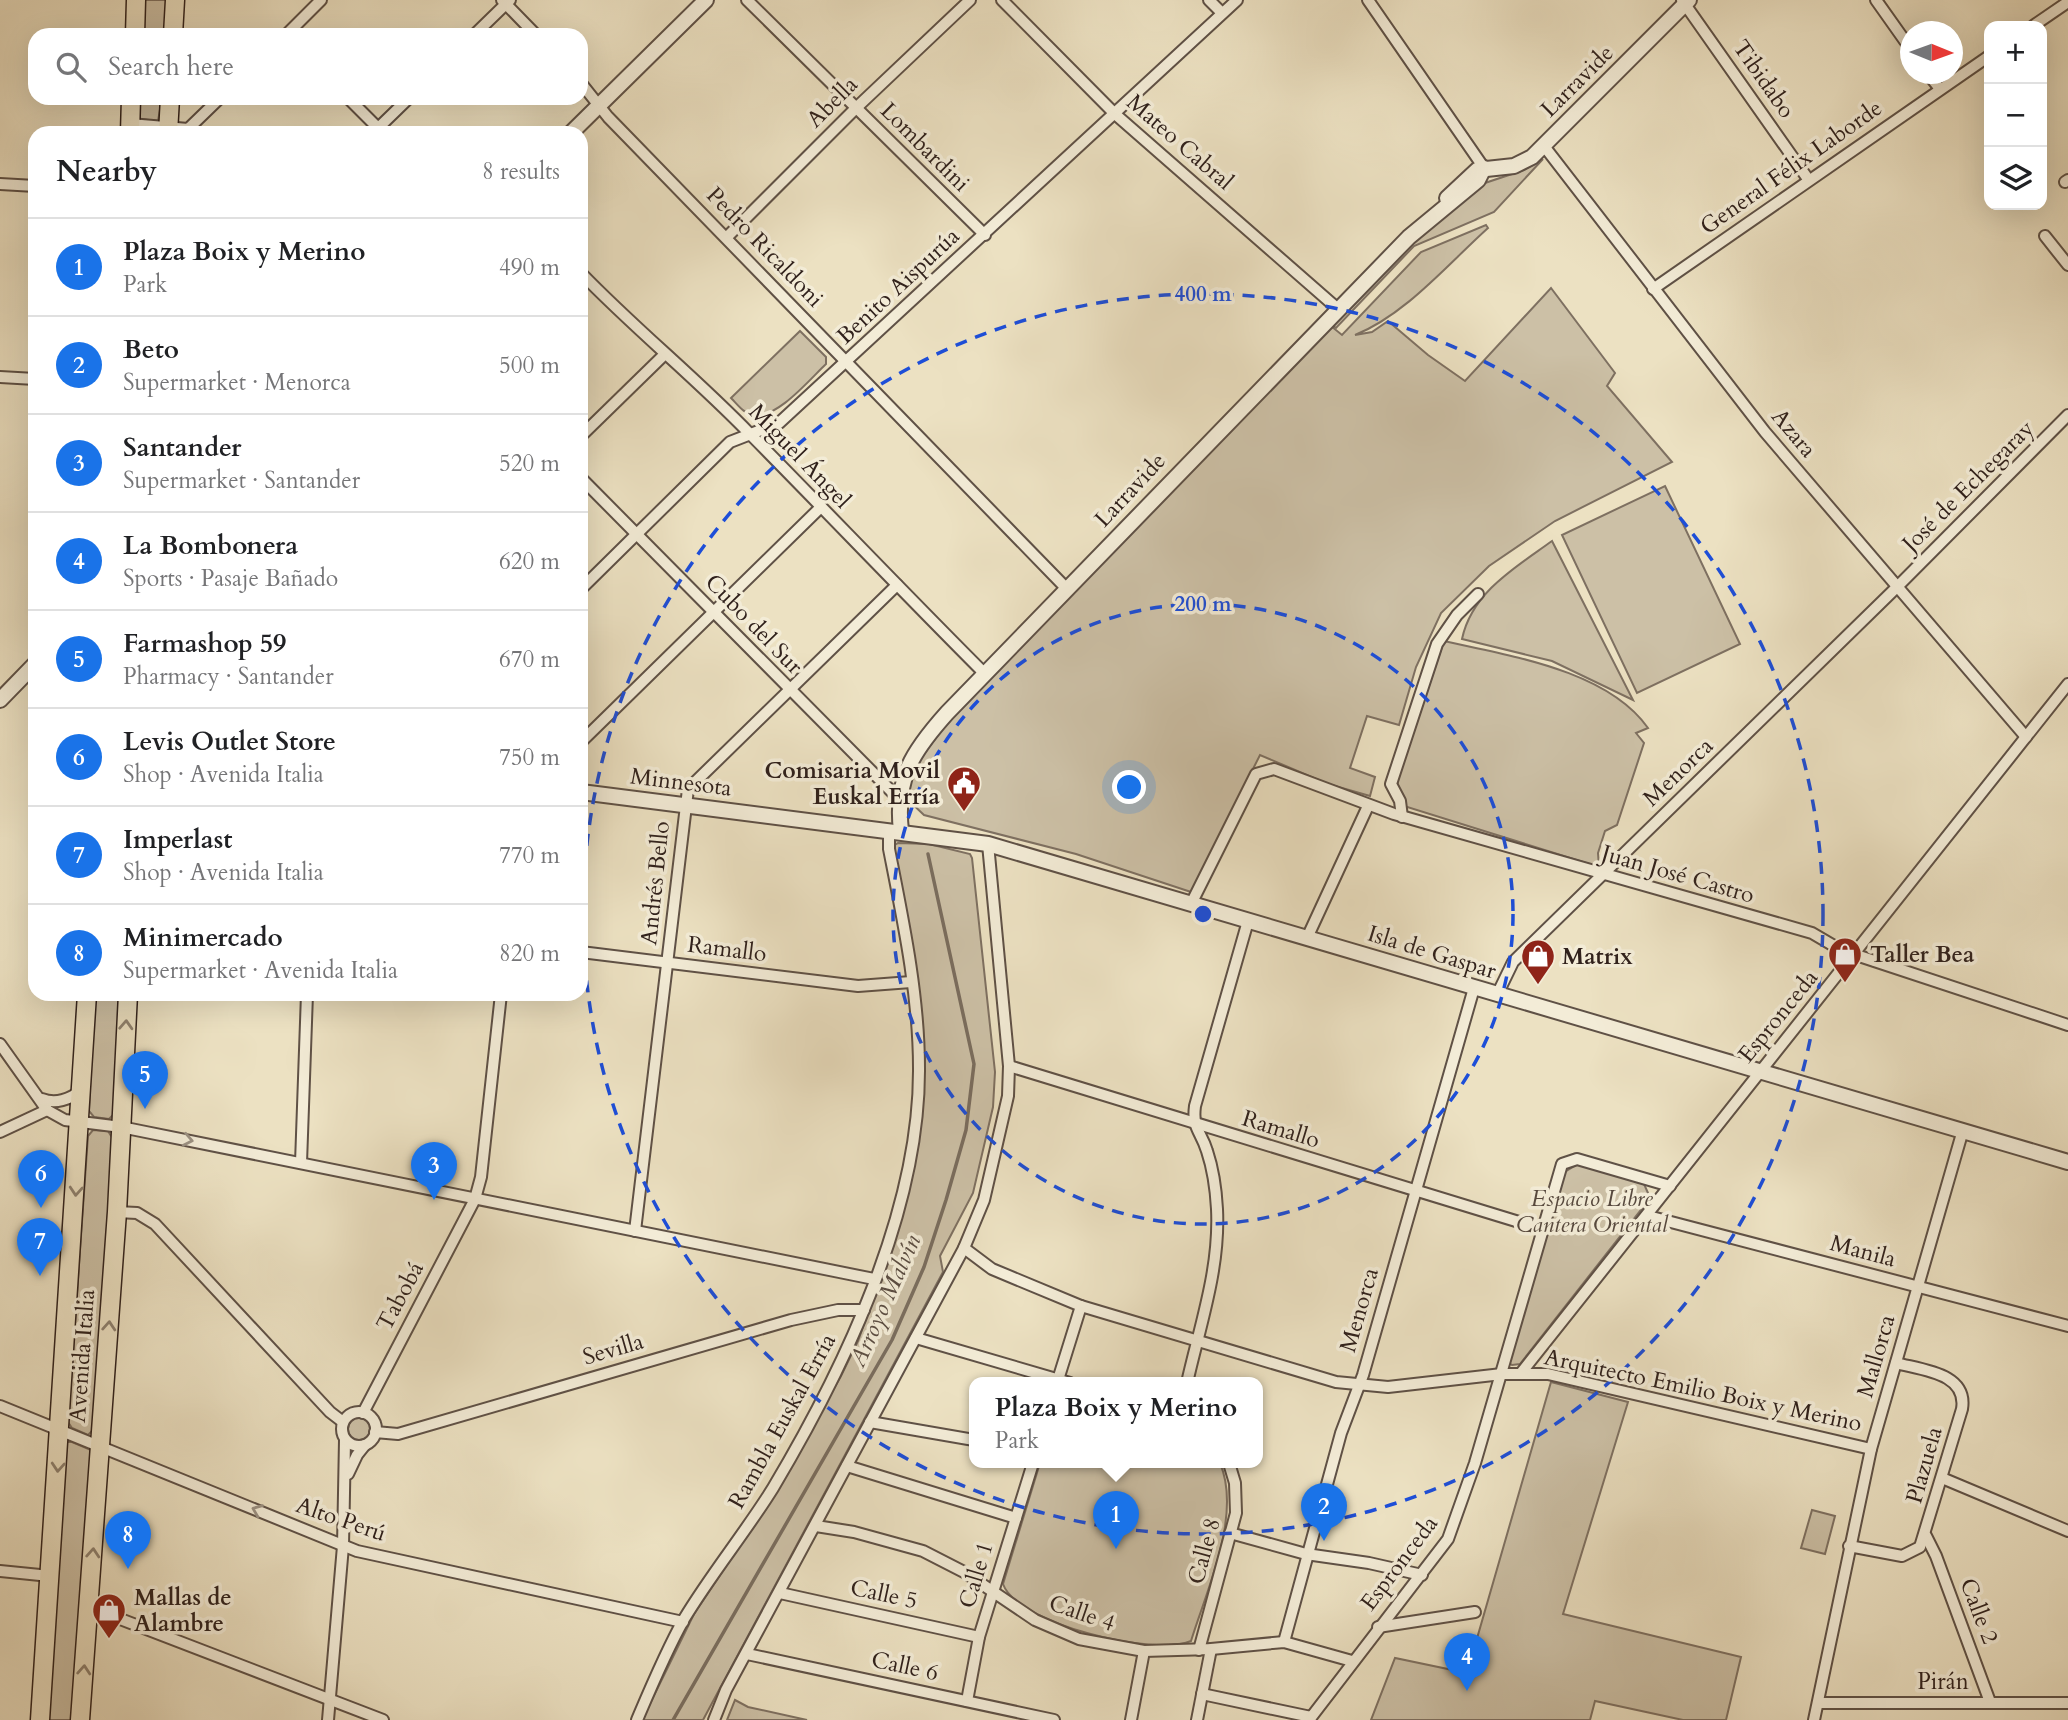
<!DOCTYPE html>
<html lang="en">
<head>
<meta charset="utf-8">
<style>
  body { margin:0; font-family:Cardo,serif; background:#f2f2f2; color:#202124 }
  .controls { position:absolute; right:21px; top:21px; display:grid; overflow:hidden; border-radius:14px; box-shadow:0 7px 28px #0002 }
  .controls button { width:63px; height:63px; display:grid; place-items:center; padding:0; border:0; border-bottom:2px solid #e0e0e0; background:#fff; color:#202124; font:35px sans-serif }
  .compass { position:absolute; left:1900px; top:21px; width:63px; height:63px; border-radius:50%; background:#fff; box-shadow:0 7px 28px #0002; rotate:91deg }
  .you { position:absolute; left:1130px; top:788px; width:24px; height:24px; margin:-18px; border:5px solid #fff; border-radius:50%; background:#1a73e8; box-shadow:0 0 0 10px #1a73e833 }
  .badge { display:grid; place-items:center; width:46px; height:46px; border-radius:50%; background:#1a73e8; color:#fff; font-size:23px; font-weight:700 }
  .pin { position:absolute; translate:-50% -58px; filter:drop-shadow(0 2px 4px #0008) }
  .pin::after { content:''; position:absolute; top:37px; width:24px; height:21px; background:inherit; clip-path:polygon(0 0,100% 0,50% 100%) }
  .popup { position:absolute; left:969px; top:1377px; width:294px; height:91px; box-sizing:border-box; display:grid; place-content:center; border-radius:14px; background:#fff; filter:drop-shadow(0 2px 5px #0005); font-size:23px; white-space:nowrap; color:#757577 }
  .popup b { font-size:26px; color:#202124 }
  .popup::after { content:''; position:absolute; left:50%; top:100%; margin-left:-14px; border:14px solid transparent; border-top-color:#fff }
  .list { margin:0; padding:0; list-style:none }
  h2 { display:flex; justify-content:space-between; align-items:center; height:91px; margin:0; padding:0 28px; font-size:30px }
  h2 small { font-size:23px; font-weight:400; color:#757577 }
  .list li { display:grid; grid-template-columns:46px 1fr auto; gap:21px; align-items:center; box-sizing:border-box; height:98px; padding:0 28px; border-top:2px solid #e0e0e0 }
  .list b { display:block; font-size:26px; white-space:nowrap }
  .list p { margin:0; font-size:23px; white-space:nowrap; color:#757577 }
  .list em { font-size:23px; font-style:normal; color:#757577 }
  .icon { flex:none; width:38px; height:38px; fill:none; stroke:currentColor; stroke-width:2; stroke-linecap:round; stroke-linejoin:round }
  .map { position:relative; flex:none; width:2068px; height:1720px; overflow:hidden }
  .search { position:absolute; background:#fff; box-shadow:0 7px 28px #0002; left:28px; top:28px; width:560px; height:77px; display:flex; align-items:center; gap:18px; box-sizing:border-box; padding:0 24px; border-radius:21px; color:#757577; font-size:26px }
  .panel { position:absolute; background:#fff; box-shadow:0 7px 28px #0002; left:28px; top:126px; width:560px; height:875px; border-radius:21px }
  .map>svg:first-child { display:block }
  .green { fill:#ccc0a6; stroke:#7e7061; stroke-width:2 }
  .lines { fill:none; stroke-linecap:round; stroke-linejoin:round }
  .stream { stroke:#7a6d5e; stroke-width:3.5 }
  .minor-casing { stroke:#5f5146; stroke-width:14 }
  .tertiary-casing { stroke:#5f5146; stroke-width:18 }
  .primary-casing { stroke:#30211c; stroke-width:21 }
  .minor { stroke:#f3ecd7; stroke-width:10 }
  .tertiary { stroke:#f3ecd7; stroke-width:14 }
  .primary { stroke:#ece1c2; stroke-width:18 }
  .oneway { stroke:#8e816f }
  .oneway2 { stroke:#9b9183 }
  .ring { fill:none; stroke:#1d4ed8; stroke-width:3.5; stroke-dasharray:12 9 }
  .labels { text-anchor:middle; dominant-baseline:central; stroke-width:7; stroke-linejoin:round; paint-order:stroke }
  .street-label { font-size:23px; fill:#30211c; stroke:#f3ecd7 }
  .poi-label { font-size:23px; font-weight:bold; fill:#30211c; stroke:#f3ecd7; text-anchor:start }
  .park-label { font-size:23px; font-style:italic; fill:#57493e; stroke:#f3ecd7 }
  .water-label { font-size:24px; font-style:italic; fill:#5b4d42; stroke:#f3ecd7 }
  .centre { fill:#1d4ed8; stroke:#f3ecd7; stroke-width:3.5 }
  .ring-label { font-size:21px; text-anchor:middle; font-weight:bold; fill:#1d4ed8; stroke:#f3ecd7; stroke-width:7; stroke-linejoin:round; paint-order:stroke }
</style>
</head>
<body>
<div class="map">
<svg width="2068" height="1720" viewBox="0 0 2068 1720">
  <rect width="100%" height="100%" fill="#ece1c2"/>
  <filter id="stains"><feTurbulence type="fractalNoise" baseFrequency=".00286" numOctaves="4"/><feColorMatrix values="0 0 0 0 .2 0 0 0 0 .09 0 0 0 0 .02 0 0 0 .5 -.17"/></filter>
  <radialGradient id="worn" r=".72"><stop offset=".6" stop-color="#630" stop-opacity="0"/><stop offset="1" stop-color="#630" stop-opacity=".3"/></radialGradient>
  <g class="green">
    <path d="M144 0H167L165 35H142Z"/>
    <path d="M138 98H162L158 121 139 119Z"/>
    <path d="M1543 159 1494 212 1414 246 1336 328 1332 325 1410 244 1482 184 1524 170Z"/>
    <path d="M1486 225 1488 228C1447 265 1405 315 1355 335L1372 332 1388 321 1428 355 1465 381 1551 288 1615 373 1607 386 1672 462 1555 521 1489 566 1441 613 1416 667 1399 725 1367 716 1350 768 1375 777 1370 796 1328 784 1260 755 1191 892 1076 854 924 815 906 798 909 779 918 762 946 724 1331 326 1342 335 1421 252Z"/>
    <path d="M800 331 826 357V364C810 379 777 419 754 415 744 414 738 405 731 398Z"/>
    <path d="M1665 486 1740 644 1637 693 1562 535Z"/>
    <path d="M1552 541 1633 700 1552 661 1462 639C1472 592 1516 567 1552 541Z"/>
    <path d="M1444 641C1510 656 1607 670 1648 728L1636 733 1644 743 1617 825 1605 831 1598 853 1599 867 1404 806 1397 781Z"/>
    <path d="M898 843 929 844 970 854 972 858 995 1072 993 1107 973 1193 940 1256 943 1272 703 1720H642L694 1614 765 1508 841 1376 858 1341 894 1239 921 1113 925 1059 894 845Z"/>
    <path d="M94 994H120L114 1114 109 1119 94 1117 89 1111Z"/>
    <path d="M93 1130 108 1131 113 1139 93 1430 88 1435 72 1428 68 1422 88 1136Z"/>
    <path d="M1578 1164 1644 1184 1648 1193 1647 1202 1520 1364 1512 1365 1509 1363 1563 1173Z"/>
    <path d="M1551 1382 1628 1402 1563 1614 1741 1657 1726 1720H1683L1595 1701 1590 1720H1371L1395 1658 1467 1673Z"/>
    <circle cx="360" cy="1429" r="12"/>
    <path d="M67 1442H72L91 1450 73 1720H45Z"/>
    <path d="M1040 1463H1220C1242 1515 1207 1589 1191 1641 1155 1657 1017 1624 1003 1584Z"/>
    <path d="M1812 1510 1835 1516 1825 1554 1801 1548Z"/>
    <path d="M735 1700 748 1707 807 1720H727Z"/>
  </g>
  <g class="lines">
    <path class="stream" d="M673 1720 892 1340 924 1267 946 1200 966 1130 974 1064 928 854"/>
    <g class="minor-casing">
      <g id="minor">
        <path d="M502 0 536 35"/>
        <path d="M747 0 985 235"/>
        <path d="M1002 0 1115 114 1338 309"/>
        <path d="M1209 0 1222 13"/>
        <path d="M1368 0 1484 168"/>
        <path d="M1682 0 1808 179"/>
        <path d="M1876 0 1910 48"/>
        <path d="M2033 26 2068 2"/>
        <path d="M286 35 321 0"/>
        <path d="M474 35 510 0"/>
        <path d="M1928 74 1940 89"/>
        <path d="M581 83 608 117 1067 589"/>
        <path d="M348 98 381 131"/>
        <path d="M130 124 188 129 220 98"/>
        <path d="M373 133 409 98"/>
        <path d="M1544 146 1765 432 2026 737"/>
        <path d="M2065 182 2068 180"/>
        <path d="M0 184 35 186"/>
        <path d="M2045 236 2068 265"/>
        <path d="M727 237 856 108 970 0"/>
        <path d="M581 273C635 329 696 378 750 434 828 513 905 594 984 673"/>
        <path d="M1653 289 1989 56"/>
        <path d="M0 377 35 379"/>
        <path d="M581 436 665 354"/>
        <path d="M581 478 898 798"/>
        <path d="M581 589 730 442 779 423 1237 0"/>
        <path d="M581 742 821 507"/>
        <path d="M1402 817 1400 801 1391 784 1437 644 1457 615 1478 594"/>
        <path d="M1191 904 1256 774 1274 769 1394 814 1812 933 1841 950 2068 1025"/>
        <path d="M1307 938 1368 806"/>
        <path d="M581 952 858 986 911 982"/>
        <path d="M1497 995 1513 962 1898 586 2068 415"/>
        <path d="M0 1044 47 1110"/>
        <path d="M1009 1066 1542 1229"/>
        <path d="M42 1099C55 1104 70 1100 81 1090"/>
        <path d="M47 1110 65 1120 121 1127 874 1279"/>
        <path d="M0 1132 47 1110"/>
        <path d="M301 1163 307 994"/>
        <path d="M117 1212 137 1213 155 1224 330 1412 343 1422"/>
        <path d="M1648 1216 2068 1326"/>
        <path d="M635 1231 688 789 897 585"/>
        <path d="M964 1248 992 1269 1081 1306 1336 1382 1388 1387 1502 1374H1548L1871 1449"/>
        <path d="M916 1338 1070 1383"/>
        <path d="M1521 1373 2068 684"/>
        <path d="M1057 1383 1081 1306"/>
        <path d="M1187 1383C1200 1325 1220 1269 1217 1209 1216 1190 1213 1169 1207 1151 1201 1131 1192 1129 1195 1106L1248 921"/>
        <path d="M0 1406 357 1551 683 1622"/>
        <circle cx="359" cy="1429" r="17"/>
        <path d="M363 1413 475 1199 481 1177 501 994"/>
        <path d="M870 1422 974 1440"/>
        <path d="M375 1432 398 1434 791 1320 838 1310H864"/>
        <path d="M847 1466 1016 1518"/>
        <path d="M348 1474 357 1455 365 1445"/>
        <path d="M1942 1478 2068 1531"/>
        <path d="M816 1526 854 1532 923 1551 964 1572 1035 1620 1079 1639 1144 1651 1211 1649 1284 1642 1352 1661"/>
        <path d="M1230 1533 1306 1554 1369 1563 1422 1575"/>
        <path d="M1926 1536 1936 1556 1990 1702"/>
        <path d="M1849 1546 1902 1556 1920 1547 1962 1409C1968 1373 1922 1370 1896 1363"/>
        <path d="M0 1571 50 1576"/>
        <path d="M780 1593 979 1637"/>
        <path d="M89 1607 383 1720"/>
        <path d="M1378 1627 1475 1612"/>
        <path d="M1284 1642 1341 1433 1363 1375 1474 988"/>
        <path d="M1199 1650 1236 1513 1235 1483 1229 1463"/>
        <path d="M747 1654 1054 1720"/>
        <path d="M1202 1694 1311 1717"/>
        <path d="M967 1701 979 1637 1033 1463"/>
        <path d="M1818 1703H2068"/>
        <path d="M328 1720 343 1546 345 1440"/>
        <path d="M637 1720C651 1687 666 1651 684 1619 711 1574 745 1533 773 1488 844 1369 920 1210 919 1068 919 995 903 920 889 849V830"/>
        <path d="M714 1720 726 1690 964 1248 984 1200 1008 1096 1009 1066 988 844"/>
        <path d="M1131 1720 1144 1651"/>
        <path d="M1197 1720 1211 1649"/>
        <path d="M1309 1720 1448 1539 1475 1463 1562 1164 1577 1159 1670 1186"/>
        <path d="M1814 1720 1871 1449 1963 1130"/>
      </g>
    </g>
    <g class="tertiary-casing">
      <g id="tertiary">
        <path d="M571 133 706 0"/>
        <path d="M1447 198 1477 170 1514 166 1532 157 1689 0"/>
        <path d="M0 700 35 664"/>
        <path d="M581 792 988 844 2068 1162"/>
        <path d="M901 831C895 778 912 752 947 713L1409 237 1478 180 1484 168"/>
      </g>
    </g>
    <g class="primary-casing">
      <g id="primary">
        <path d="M135 35 136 0"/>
        <path d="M173 35 175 0"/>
        <path d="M130 133 131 98"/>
        <path d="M168 133 170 98"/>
        <path d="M40 1720 87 994"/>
        <path d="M80 1720 117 1212 128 994"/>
      </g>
    </g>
    <use href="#minor" class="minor"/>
    <use href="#tertiary" class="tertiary"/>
    <use href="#primary" class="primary"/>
  </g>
  <defs><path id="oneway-chevron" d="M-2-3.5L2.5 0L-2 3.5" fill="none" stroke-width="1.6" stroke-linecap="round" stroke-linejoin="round" transform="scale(1.75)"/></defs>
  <g class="oneway">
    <use href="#oneway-chevron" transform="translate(126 1025) rotate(-87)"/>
    <use href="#oneway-chevron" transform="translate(76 1191) rotate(94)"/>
    <use href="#oneway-chevron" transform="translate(109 1326) rotate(-86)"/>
    <use href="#oneway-chevron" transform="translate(58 1467) rotate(94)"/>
    <use href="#oneway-chevron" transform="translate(93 1553) rotate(-86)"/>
    <use href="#oneway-chevron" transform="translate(84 1670) rotate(-86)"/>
  </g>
  <g class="oneway2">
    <use href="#oneway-chevron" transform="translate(188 1140) rotate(11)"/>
    <use href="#oneway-chevron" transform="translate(257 1510) rotate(-158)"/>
  </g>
  <g class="ring">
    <circle cx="1203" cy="914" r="310"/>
    <circle cx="1203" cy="914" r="620"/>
  </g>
  <defs>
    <g id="civic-pin" transform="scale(1.75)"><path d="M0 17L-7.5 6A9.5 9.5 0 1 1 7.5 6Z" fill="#8f2418" stroke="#f3ecd7"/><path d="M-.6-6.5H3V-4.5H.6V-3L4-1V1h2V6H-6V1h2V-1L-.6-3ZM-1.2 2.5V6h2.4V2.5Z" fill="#fff"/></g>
    <g id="shop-pin" transform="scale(1.75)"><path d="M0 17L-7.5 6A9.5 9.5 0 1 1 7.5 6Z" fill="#8f2418" stroke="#f3ecd7"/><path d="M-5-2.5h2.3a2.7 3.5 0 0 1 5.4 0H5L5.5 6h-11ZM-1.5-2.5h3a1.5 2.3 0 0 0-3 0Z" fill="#fff"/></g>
  </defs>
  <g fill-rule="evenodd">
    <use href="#civic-pin" x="964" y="783"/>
    <use href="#shop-pin" x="1845" y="954"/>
    <use href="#shop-pin" x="1538" y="956"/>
    <use href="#shop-pin" x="109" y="1610"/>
  </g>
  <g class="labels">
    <g class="street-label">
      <text transform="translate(1764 79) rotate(55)">Tibidabo</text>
      <text transform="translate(1577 81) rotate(-45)">Larravide</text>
      <text transform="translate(832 102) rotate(-45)">Abella</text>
      <text transform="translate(1180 142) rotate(41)">Mateo Cabral</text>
      <text transform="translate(925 147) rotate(45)">Lombardini</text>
      <text transform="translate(1791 167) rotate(-35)">General Félix Laborde</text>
      <text transform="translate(765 247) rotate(46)">Pedro Ricaldoni</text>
      <text transform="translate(898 286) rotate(-43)">Benito Aispurúa</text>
      <text transform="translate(1794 433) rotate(50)">Azara</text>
      <text transform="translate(800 456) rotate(46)">Miguel Ángel</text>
      <text transform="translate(1968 486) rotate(-45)">José de Echegaray</text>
      <text transform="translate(1130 490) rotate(-47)">Larravide</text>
      <text transform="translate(754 624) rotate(46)">Cubo del Sur</text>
      <text transform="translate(1678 772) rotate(-44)">Menorca</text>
      <text transform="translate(681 782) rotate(7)">Minnesota</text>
      <text transform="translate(1678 874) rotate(16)">Juan José Castro</text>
      <text transform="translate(655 883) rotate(-84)">Andrés Bello</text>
      <text transform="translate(727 949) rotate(7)">Ramallo</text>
      <text transform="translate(1432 952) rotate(17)">Isla de Gaspar</text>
      <text transform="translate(1778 1016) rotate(-51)">Espronceda</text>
      <text transform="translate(1281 1129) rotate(17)">Ramallo</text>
      <text transform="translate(1863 1251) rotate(15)">Manila</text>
      <text transform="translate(400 1296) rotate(-62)">Tabobá</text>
      <text transform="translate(1359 1310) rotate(-74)">Menorca</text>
      <text transform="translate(613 1349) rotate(-16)">Sevilla</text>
      <text transform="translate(82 1356) rotate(-86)">Avenida Italia</text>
      <text transform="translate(1876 1356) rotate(-74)">Mallorca</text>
      <text transform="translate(1703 1390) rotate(12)">Arquitecto Emilio Boix y Merino</text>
      <text transform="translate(782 1421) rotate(-61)">Rambla Euskal Erría</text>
      <text transform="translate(1924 1465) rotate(-74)">Plazuela</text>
      <text transform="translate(341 1519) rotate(19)">Alto Perú</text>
      <text transform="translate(1204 1551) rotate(-75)">Calle 8</text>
      <text transform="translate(1399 1563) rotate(-53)">Espronceda</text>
      <text transform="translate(976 1575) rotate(-73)">Calle 1</text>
      <text transform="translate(884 1594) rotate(12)">Calle 5</text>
      <text transform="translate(1979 1611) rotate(69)">Calle 2</text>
      <text transform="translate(1082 1613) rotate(19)">Calle 4</text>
      <text transform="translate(905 1666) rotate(12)">Calle 6</text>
      <text x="1943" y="1681">Pirán</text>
    </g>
    <g class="poi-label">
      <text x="940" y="770" text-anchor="end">Comisaria Movil<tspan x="940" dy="26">Euskal Erría</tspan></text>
      <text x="1870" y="954">Taller Bea</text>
      <text x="1562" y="956">Matrix</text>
      <text x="134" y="1597">Mallas de<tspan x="134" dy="26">Alambre</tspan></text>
    </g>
    <g class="park-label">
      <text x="1592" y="1198">Espacio Libre<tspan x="1592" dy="26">Cantera Oriental</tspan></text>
    </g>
    <g class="water-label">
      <text transform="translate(885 1301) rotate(-66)">Arroyo Malvín</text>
    </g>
  </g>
  <circle cx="1203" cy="914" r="10" class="centre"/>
  <g class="ring-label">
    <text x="1203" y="301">400 m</text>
    <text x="1203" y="611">200 m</text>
  </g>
  <rect width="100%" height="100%" filter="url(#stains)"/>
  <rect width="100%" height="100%" fill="url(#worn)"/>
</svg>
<div class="controls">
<button>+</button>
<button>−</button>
<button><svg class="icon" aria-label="layers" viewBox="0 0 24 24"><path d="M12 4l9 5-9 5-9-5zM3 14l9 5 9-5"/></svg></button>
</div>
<svg class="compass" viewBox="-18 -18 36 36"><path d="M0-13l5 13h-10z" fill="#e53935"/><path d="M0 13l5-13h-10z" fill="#757577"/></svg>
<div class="you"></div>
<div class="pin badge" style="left:1116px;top:1549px">1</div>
<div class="popup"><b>Plaza Boix y Merino</b>Park</div>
<div class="pin badge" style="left:1324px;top:1541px">2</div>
<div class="pin badge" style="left:434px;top:1200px">3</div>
<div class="pin badge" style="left:1467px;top:1691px">4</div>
<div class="pin badge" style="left:145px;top:1109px">5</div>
<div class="pin badge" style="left:41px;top:1208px">6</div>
<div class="pin badge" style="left:40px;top:1276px">7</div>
<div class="pin badge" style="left:128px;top:1569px">8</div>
<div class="search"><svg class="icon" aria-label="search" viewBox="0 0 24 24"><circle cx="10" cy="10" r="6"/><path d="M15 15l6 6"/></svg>Search here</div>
<section class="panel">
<h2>Nearby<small>8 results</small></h2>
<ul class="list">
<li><span class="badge">1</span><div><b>Plaza Boix y Merino</b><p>Park</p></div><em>490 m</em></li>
<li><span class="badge">2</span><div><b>Beto</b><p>Supermarket · Menorca</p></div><em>500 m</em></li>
<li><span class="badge">3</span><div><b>Santander</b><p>Supermarket · Santander</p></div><em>520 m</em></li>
<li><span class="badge">4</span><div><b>La Bombonera</b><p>Sports · Pasaje Bañado</p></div><em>620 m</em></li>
<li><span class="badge">5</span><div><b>Farmashop 59</b><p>Pharmacy · Santander</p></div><em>670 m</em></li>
<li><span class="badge">6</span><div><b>Levis Outlet Store</b><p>Shop · Avenida Italia</p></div><em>750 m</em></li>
<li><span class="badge">7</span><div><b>Imperlast</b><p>Shop · Avenida Italia</p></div><em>770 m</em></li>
<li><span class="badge">8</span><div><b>Minimercado</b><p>Supermarket · Avenida Italia</p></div><em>820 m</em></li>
</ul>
</section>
</div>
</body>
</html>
